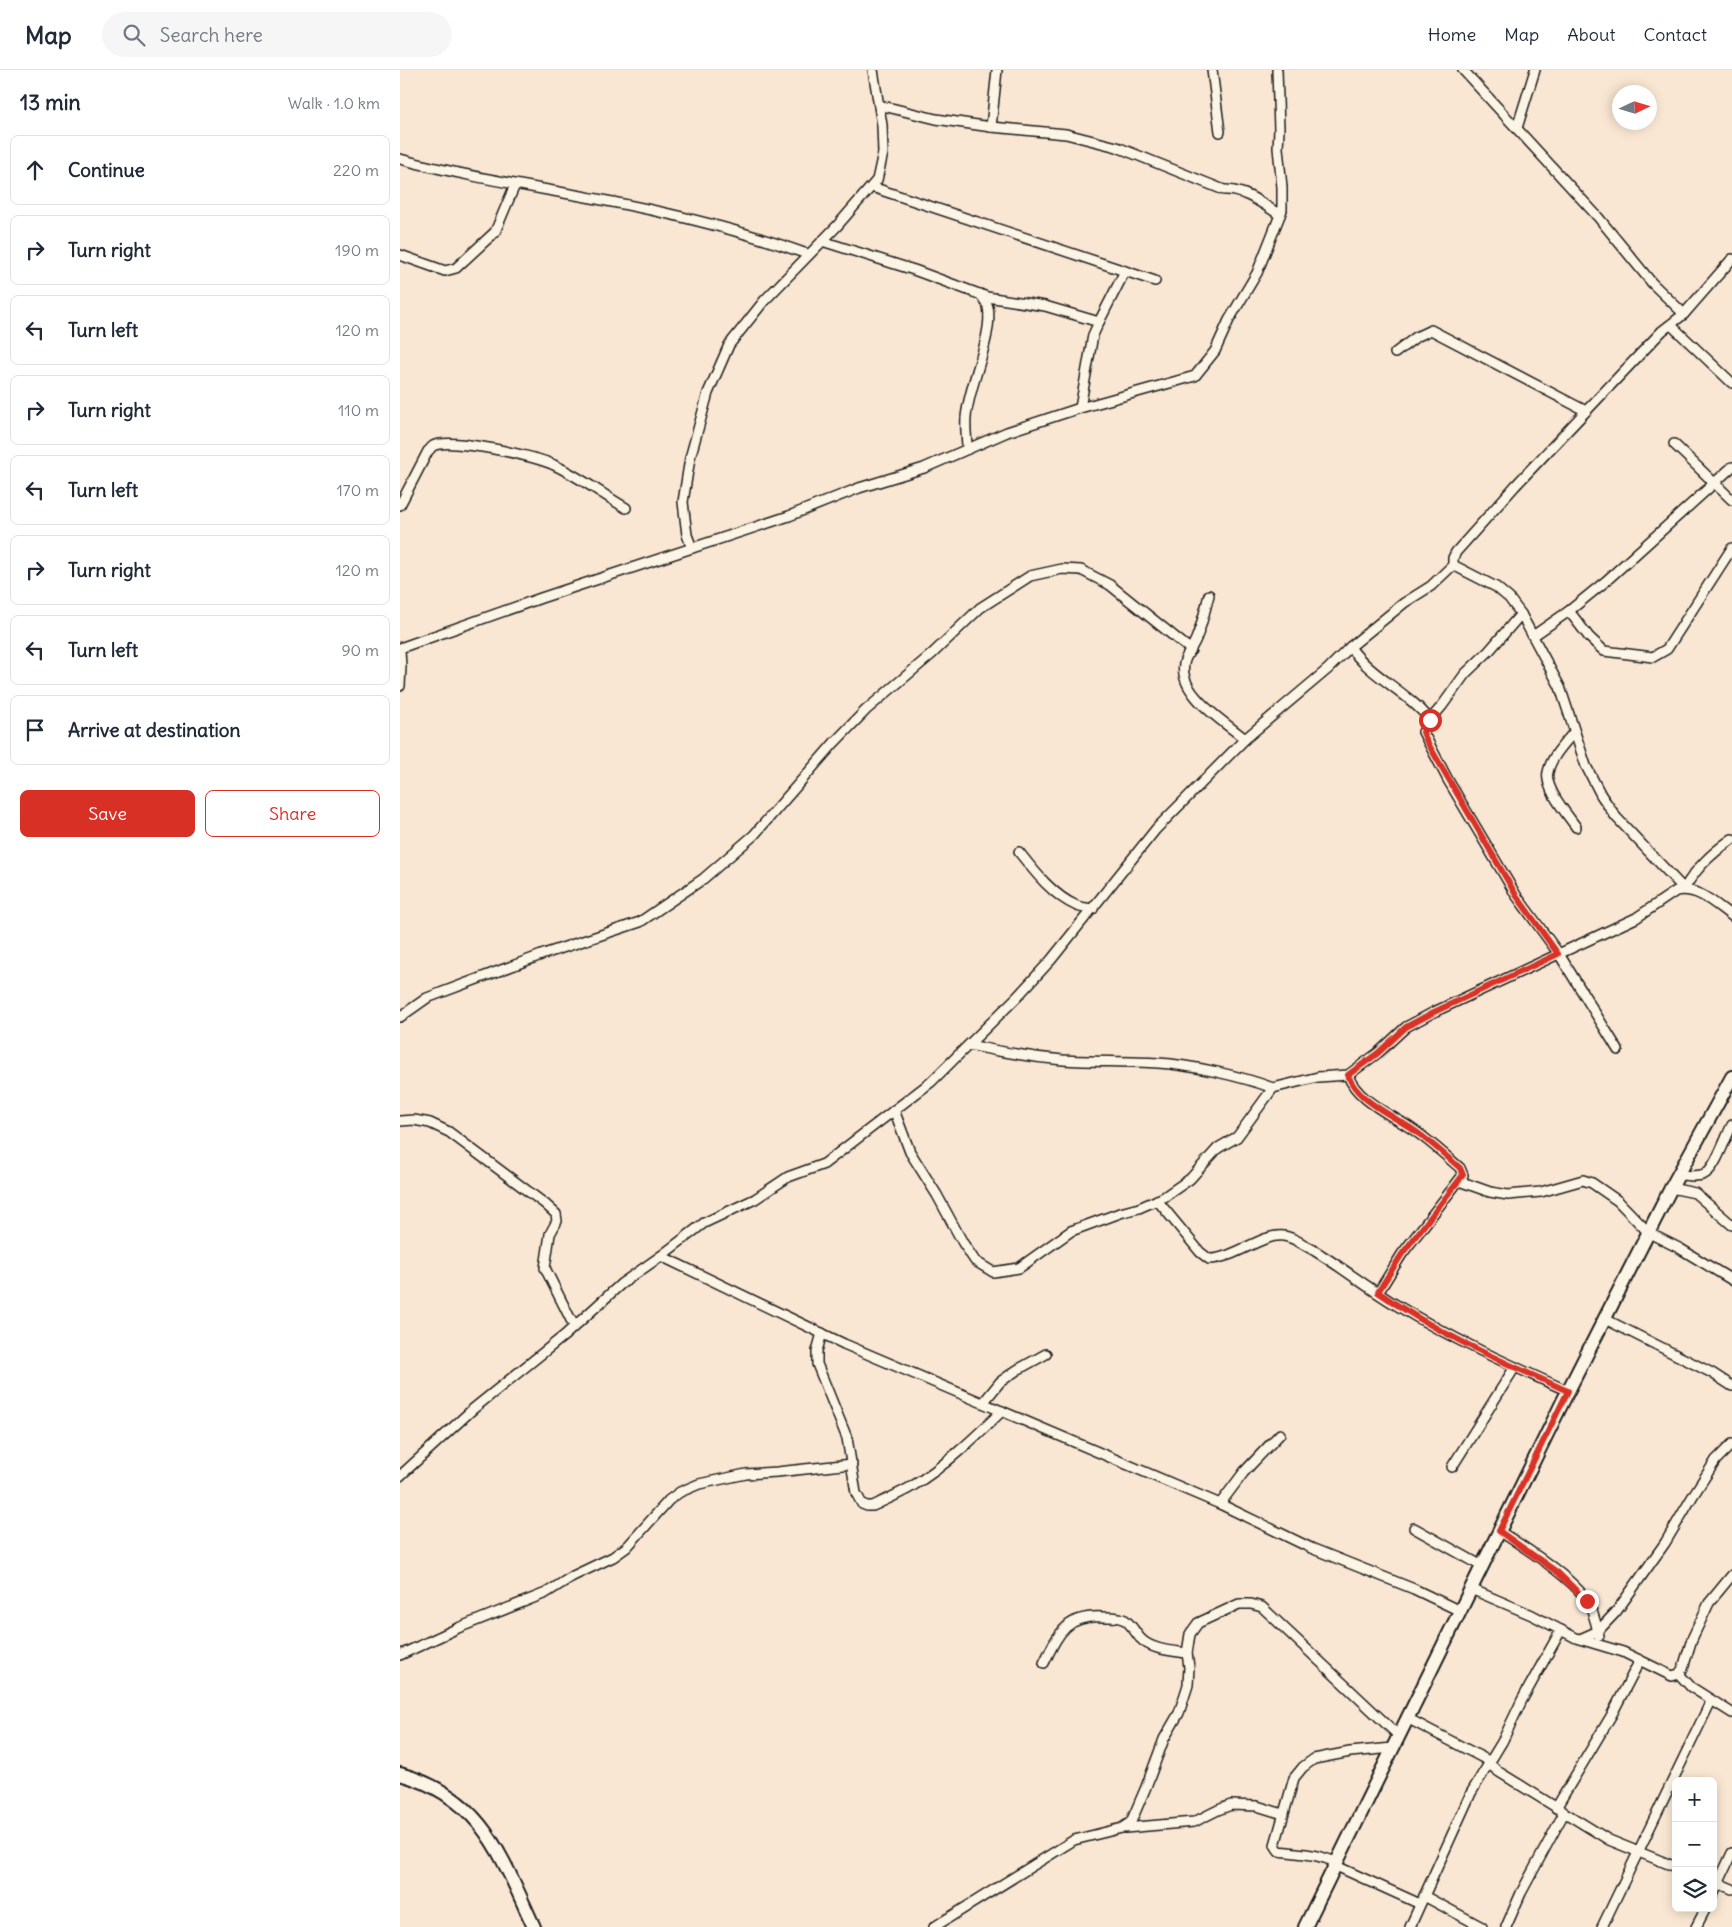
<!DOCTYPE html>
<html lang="en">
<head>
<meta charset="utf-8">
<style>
  body { margin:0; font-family:Delius,sans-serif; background:#f6f6f7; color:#1f2937 }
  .controls { position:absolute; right:15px; bottom:15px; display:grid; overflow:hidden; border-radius:8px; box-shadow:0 2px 12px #0003 }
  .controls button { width:45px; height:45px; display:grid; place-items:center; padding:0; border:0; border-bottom:1px solid #e0e1e3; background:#fff; color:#1f2937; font:25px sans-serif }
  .compass { position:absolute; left:1212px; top:15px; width:45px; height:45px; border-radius:50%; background:#fff; box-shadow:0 2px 12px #0003; rotate:86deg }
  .stop { position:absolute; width:15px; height:15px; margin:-11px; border:4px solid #d93025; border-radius:50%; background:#fff }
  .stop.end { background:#d93025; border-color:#fff; box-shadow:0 1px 5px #0008 }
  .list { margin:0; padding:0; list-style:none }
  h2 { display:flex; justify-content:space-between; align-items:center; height:65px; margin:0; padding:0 20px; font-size:21px }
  h2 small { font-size:16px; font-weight:400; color:#747a83 }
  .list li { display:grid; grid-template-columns:32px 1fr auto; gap:15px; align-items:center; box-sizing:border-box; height:70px; margin:0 10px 10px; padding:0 10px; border:1px solid #e0e1e3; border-radius:8px }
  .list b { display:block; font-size:19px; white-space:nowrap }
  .list em { font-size:16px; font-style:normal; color:#747a83 }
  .actions { display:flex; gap:10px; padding:15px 20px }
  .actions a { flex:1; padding:11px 0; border:1px solid #d93025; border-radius:8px; text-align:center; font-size:18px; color:#d93025 }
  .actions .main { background:#d93025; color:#fff }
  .icon { flex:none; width:28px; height:28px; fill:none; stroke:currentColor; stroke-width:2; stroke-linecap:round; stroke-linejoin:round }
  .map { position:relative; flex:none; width:1332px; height:1857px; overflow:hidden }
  header { display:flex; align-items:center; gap:30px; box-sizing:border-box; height:70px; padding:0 25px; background:#fff; border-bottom:1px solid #e0e1e3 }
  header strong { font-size:24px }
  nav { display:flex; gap:28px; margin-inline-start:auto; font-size:18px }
  .search { width:350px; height:45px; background:#f6f6f7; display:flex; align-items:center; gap:12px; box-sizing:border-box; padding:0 18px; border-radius:28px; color:#747a83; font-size:19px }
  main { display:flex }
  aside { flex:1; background:#fff }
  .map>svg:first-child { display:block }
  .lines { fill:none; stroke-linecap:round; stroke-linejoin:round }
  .minor-casing { stroke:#1c1c1c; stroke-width:12 }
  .secondary-casing { stroke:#1c1c1c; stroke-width:16 }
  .minor { stroke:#fcf5e5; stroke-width:9 }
  .secondary { stroke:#fcf5e5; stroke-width:12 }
  .route { stroke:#d93025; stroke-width:6 }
</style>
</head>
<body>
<header>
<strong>Map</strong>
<div class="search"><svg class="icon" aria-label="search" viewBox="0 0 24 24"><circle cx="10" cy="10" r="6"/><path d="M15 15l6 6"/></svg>Search here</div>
<nav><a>Home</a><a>Map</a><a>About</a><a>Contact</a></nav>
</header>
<main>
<aside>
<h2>13 min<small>Walk · 1.0 km</small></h2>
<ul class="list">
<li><svg class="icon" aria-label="ahead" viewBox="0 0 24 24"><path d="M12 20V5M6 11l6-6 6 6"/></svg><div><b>Continue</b></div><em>220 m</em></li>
<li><svg class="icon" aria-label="right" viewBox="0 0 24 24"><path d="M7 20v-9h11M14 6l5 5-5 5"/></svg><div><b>Turn right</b></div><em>190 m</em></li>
<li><svg class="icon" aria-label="left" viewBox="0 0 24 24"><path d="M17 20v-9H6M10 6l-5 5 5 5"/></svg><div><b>Turn left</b></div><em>120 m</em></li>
<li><svg class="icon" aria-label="right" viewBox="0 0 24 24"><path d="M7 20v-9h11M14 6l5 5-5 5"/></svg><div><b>Turn right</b></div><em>110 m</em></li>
<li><svg class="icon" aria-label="left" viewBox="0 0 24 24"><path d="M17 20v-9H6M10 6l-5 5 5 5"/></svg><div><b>Turn left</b></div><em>170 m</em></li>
<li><svg class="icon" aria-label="right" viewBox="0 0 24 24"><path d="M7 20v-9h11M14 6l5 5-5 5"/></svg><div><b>Turn right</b></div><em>120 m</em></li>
<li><svg class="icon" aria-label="left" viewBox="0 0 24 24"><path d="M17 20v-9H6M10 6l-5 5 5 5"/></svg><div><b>Turn left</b></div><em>90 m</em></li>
<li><svg class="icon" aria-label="arrive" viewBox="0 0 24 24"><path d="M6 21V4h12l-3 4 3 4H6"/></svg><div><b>Arrive at destination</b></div></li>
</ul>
<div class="actions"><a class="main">Save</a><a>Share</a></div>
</aside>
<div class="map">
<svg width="1332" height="1857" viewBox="0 0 1332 1857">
  <rect width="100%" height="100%" fill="#fae7d3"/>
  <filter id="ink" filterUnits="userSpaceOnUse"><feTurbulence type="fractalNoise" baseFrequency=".02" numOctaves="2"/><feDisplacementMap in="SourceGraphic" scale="10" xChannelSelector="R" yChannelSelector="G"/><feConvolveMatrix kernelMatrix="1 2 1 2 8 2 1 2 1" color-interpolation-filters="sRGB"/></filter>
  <g filter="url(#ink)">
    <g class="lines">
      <g class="minor-casing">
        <g id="minor">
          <path d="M812 0 820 62"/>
          <path d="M1063 0 1198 147 1252 213 1284 244"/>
          <path d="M479 35 536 49 591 57 666 64 717 77 824 120C844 119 863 134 880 145"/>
          <path d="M591 57 597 0"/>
          <path d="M1117 58 1135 0"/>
          <path d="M0 89C67 107 134 117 202 130 271 143 341 160 407 184"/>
          <path d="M472 117 755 211"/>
          <path d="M422 171 514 200 587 227 645 236 699 252 693 265 680 338"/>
          <path d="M0 185 45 201 56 198 95 162 115 115"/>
          <path d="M699 252 725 201"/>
          <path d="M1271 255 1332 313"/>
          <path d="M995 283 1016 267 1031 260 1186 341"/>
          <path d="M1274 374 1332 430"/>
          <path d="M567 379C567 369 565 358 566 348 568 317 594 265 588 237 587 233 583 228 580 224"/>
          <path d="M0 435 28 381C30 380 31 377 33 376 49 367 136 386 154 395 180 407 202 424 226 438"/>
          <path d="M292 478 287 465 283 432 290 388 308 323 329 275 364 231 437 156 477 110 483 83 482 55 473 0"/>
          <path d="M1053 495 1096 517 1109 528 1121 544 1160 617 1186 696 1201 725 1216 747 1284 819"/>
          <path d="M809 525C805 540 802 555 796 569 793 576 788 583 785 590 774 622 825 652 845 669"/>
          <path d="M1169 541 1189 567 1204 581 1253 587 1267 579 1332 478"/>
          <path d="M1121 544 1089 581 1065 604 1042 636 1030 650 1023 662 1048 710 1116 825 1159 884 1218 980"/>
          <path d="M1133 566 1169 541 1206 511 1332 397"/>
          <path d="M950 577C971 607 1007 621 1030 650"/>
          <path d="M0 578 141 528 389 446 459 418 524 398 607 362 680 338 795 306 815 281 829 250 857 203 882 140V117L878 78 879 60 877 0"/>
          <path d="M0 580 1 596 0 616"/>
          <path d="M1174 662C1165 673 1151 687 1148 702 1144 718 1167 744 1176 757"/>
          <path d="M619 782C634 801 653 826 677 836 682 838 688 838 693 839"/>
          <path d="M1284 819C1297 797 1311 784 1332 769"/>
          <path d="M0 947 27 928 144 884 240 852 303 809 354 765 434 673 466 640 532 584 580 538 630 506 662 499 681 500 710 515 791 580"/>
          <path d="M569 975C600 982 631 987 663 990 694 992 726 991 758 993 791 995 841 1006 873 1018"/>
          <path d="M948 1005C956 1030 992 1045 1012 1059 1029 1070 1045 1085 1060 1098L1063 1105 1002 1184 978 1223"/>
          <path d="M494 1040 510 1082 537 1125 563 1173 575 1191 593 1202 619 1198 671 1161 720 1143 739 1138 764 1127 790 1109 818 1078 837 1067 873 1018 918 1007 948 1005 978 983 1006 957 1034 942 1236 848 1276 821C1298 816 1316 835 1332 846"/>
          <path d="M0 1051 14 1050 30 1053 49 1062 145 1134 156 1144 157 1151 150 1164 145 1198 174 1256"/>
          <path d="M1279 1105C1286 1105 1299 1108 1306 1103 1316 1097 1326 1066 1332 1055"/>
          <path d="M1059 1111 1090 1122 1108 1125 1141 1122 1183 1110 1192 1113 1218 1131 1249 1163 1279 1178 1332 1210"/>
          <path d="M1271 1118 1295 1123 1332 1155"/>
          <path d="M757 1130 800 1182 809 1189C835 1189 862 1163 884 1166 896 1168 905 1176 915 1181 943 1198 969 1219 998 1236 1052 1269 1110 1295 1168 1321"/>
          <path d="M261 1186 444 1274 820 1434 911 1478 1014 1519 1060 1541"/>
          <path d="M1205 1249 1312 1303 1332 1316"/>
          <path d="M422 1263 417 1281V1294L447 1368 456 1423 462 1434 467 1436H473C485 1430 499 1424 511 1417 544 1397 574 1368 602 1341"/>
          <path d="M583 1333 600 1312 617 1300 646 1284"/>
          <path d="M1052 1397 1115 1297"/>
          <path d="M0 1406 73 1339 165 1265 221 1214 261 1186 304 1153 355 1129 388 1107 424 1094 531 1012 616 928 651 890 756 759 845 669 928 599 950 577 1004 533 1031 516 1053 495V488L1056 482 1116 415 1262 261 1284 244 1332 189"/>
          <path d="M820 1434 844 1402 880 1364"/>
          <path d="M1014 1458 1082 1496"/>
          <path d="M1099 1461C1123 1476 1174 1509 1188 1532 1194 1543 1196 1554 1199 1566"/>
          <path d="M1071 1519 1132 1545 1176 1568 1223 1582 1272 1606 1279 1604 1283 1598 1292 1569 1309 1533 1332 1505"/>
          <path d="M1180 1569 1198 1561 1216 1542 1265 1473 1294 1424 1316 1390 1332 1374"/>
          <path d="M0 1585 58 1558 146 1523 173 1506 213 1487 227 1477 269 1430 280 1422 299 1414 346 1404 377 1402 452 1394"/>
          <path d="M644 1593C658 1565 665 1545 702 1547 709 1547 718 1546 725 1550 731 1554 735 1562 740 1568 751 1580 772 1581 787 1583"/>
          <path d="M1279 1604 1291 1617 1332 1643"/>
          <path d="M1007 1648 1089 1691 1092 1696 1099 1702 1209 1770 1276 1797"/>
          <path d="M1156 1738 1211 1646 1240 1590"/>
          <path d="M725 1758 794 1752 818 1740 831 1735 857 1736 883 1744"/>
          <path d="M936 1792C914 1783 902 1784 879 1781L875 1775 894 1708 903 1697 914 1689 950 1682 993 1678"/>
          <path d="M934 1795 1020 1834"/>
          <path d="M1313 1811 1332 1819"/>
          <path d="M1313 1824 1332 1783"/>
          <path d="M1024 1826 1082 1857"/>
          <path d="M534 1857 674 1770 722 1758 731 1752 746 1717 764 1669 779 1643 788 1615 789 1597 787 1583 790 1564 798 1553 839 1534H851L862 1537 999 1666"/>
          <path d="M1010 1857 1071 1723 1102 1672 1122 1630 1161 1560"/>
          <path d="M1106 1857 1121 1823 1164 1743"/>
          <path d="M1202 1857 1311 1631"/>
          <path d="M1296 1857 1306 1838"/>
        </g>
      </g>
      <g class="secondary-casing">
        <g id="secondary">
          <path d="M0 1704C83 1727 101 1786 134 1857"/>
          <path d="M905 1857 1168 1321 1271 1118 1332 1007"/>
        </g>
      </g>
      <use href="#minor" class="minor"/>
      <use href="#secondary" class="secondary"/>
    </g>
  </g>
  <g class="lines" filter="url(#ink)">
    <path class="route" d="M1030 650 1023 662 1026 670 1116 825 1158 884 1034 942 1006 957 978 983 948 1005C956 1030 992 1045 1012 1059 1029 1070 1045 1085 1060 1098L1063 1105 1002 1184 978 1222C1036 1263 1103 1292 1168 1321L1099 1461 1157 1502 1187 1531"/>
  </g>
</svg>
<div class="controls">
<button>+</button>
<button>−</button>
<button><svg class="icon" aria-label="layers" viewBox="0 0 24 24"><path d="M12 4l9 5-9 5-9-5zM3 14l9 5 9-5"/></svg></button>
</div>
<svg class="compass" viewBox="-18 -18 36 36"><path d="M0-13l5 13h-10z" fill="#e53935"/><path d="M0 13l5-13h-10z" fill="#747a83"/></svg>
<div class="stop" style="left:1030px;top:650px"></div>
<div class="stop end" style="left:1187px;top:1531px"></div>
</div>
</main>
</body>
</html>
